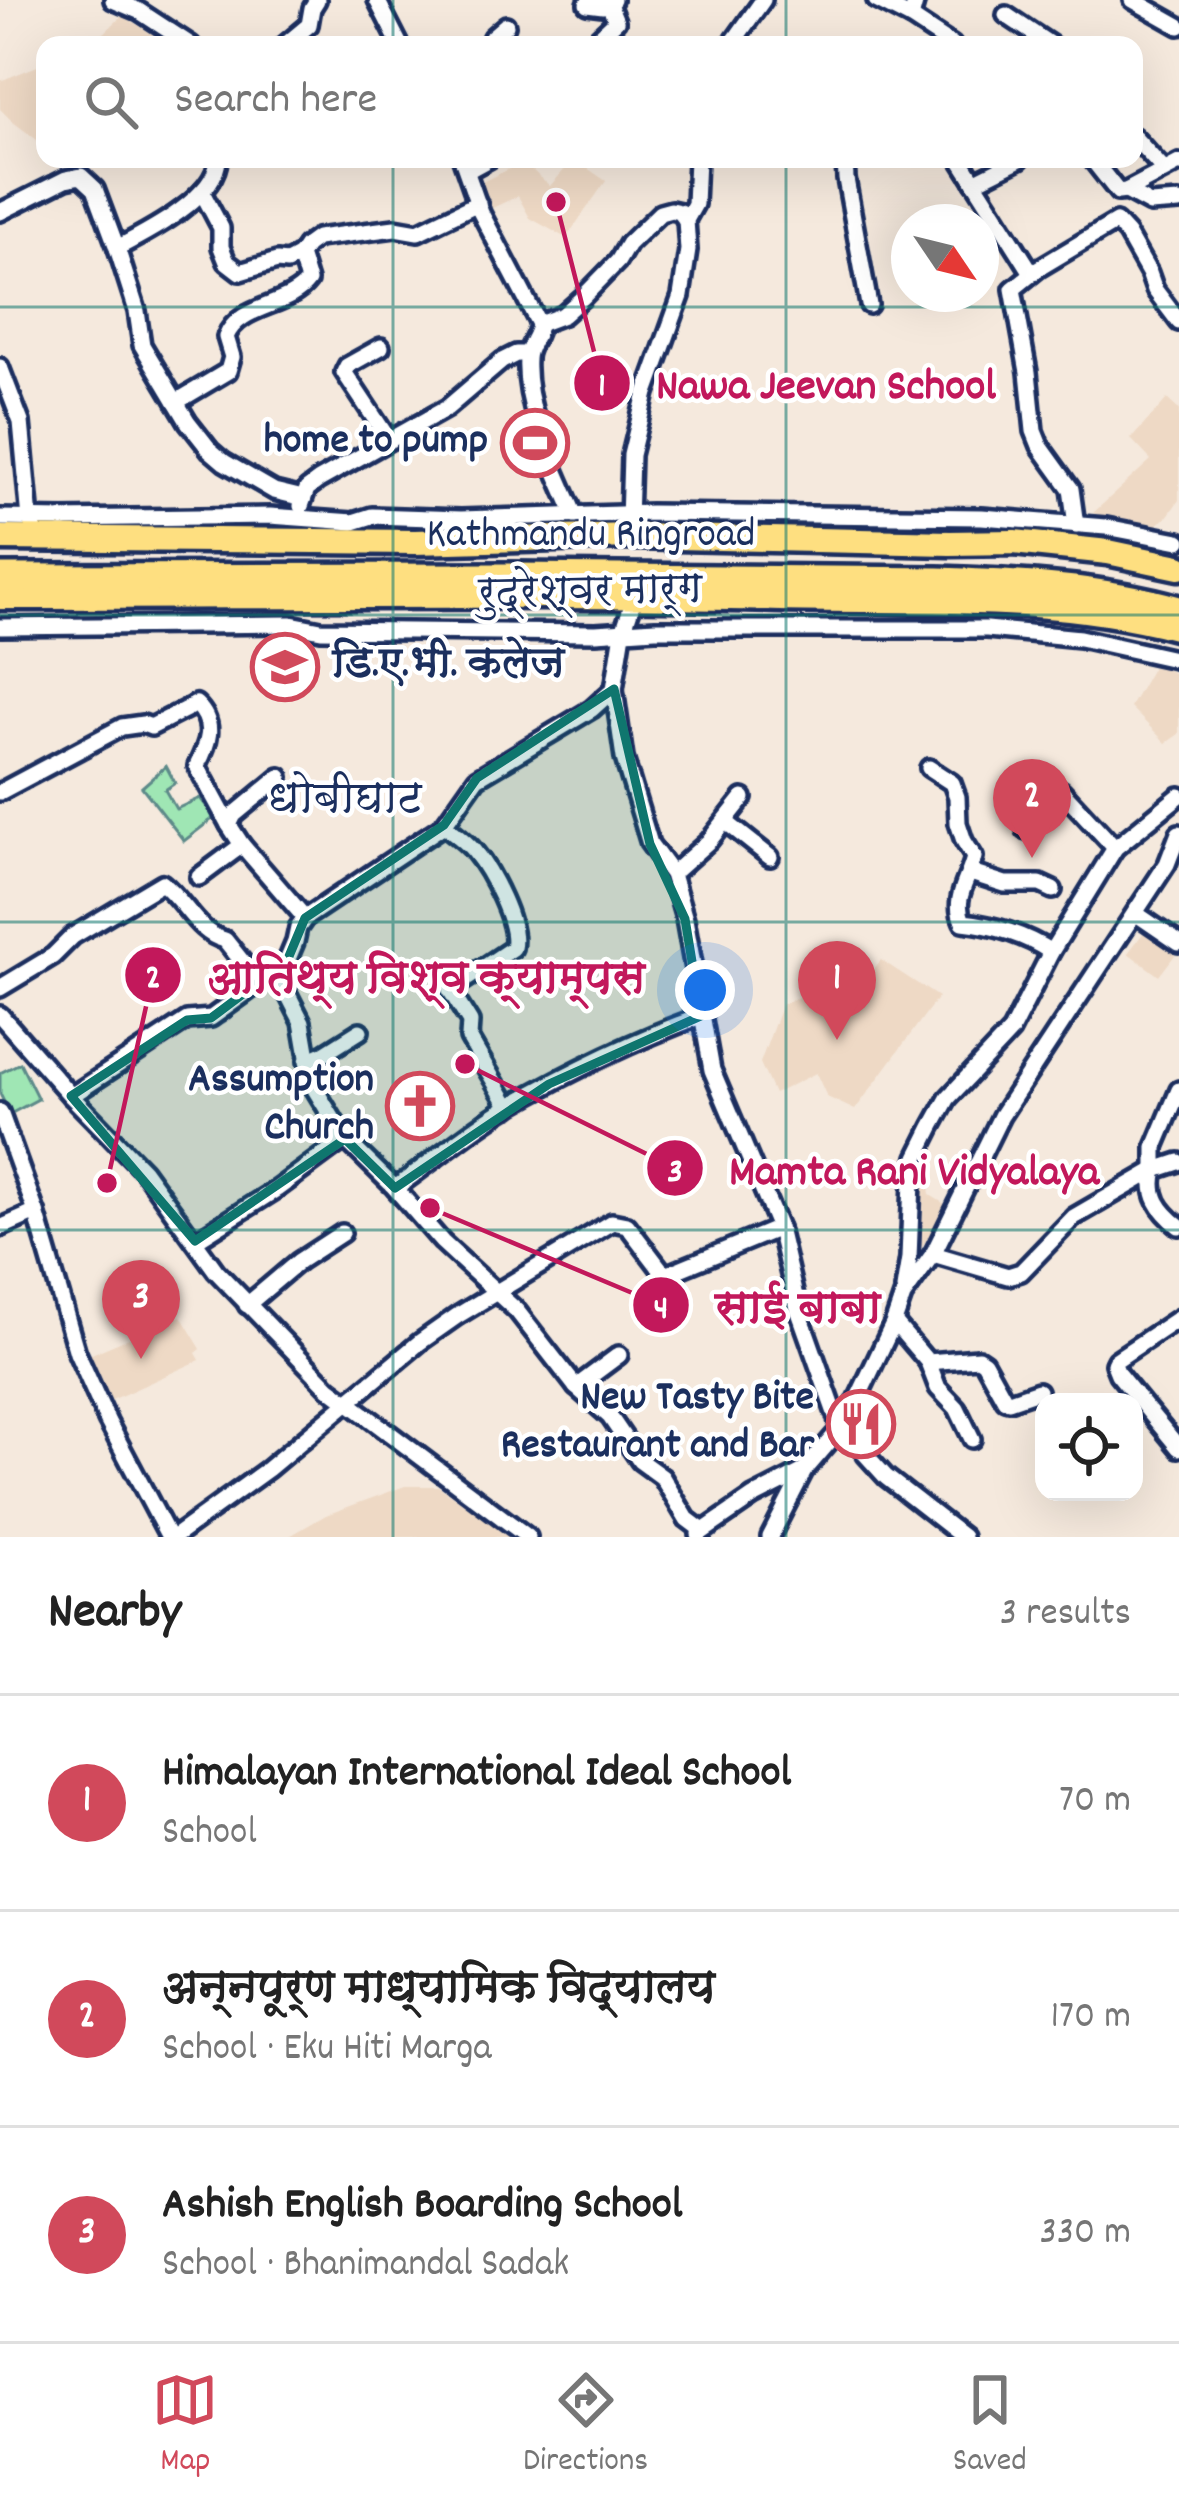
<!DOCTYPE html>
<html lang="en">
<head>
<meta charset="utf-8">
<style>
  body { margin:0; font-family:Dekko,"Playpen Sans Deva",sans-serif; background:#f6f6f6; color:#222 }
  .controls { position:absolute; right:36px; bottom:36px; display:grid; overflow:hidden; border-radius:24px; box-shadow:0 12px 48px #0002 }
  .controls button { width:108px; height:108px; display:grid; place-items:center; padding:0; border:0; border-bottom:3px solid #e0e0e0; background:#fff; color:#222; font:60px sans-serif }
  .compass { position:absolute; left:891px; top:204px; width:108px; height:108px; border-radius:50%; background:#fff; box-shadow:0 12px 48px #0002; rotate:125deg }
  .you { position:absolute; left:705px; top:990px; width:42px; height:42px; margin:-30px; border:9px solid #fff; border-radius:50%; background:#1a73e8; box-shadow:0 0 0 18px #1a73e833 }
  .badge { display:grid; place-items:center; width:78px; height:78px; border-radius:50%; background:#d1495b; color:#fff; font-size:39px; font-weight:700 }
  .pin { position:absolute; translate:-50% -99px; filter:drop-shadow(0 3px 6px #0008) }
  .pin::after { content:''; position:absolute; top:63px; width:42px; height:36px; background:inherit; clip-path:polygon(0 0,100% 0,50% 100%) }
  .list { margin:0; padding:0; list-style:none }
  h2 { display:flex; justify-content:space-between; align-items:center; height:156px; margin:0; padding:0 48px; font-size:51px }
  h2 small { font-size:39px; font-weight:400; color:#767676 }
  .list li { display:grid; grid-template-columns:78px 1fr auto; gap:36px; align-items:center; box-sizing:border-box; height:216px; padding:0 48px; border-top:3px solid #e0e0e0 }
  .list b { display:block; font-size:45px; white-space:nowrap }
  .list p { margin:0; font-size:39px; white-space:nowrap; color:#767676 }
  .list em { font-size:39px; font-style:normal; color:#767676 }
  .icon { flex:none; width:66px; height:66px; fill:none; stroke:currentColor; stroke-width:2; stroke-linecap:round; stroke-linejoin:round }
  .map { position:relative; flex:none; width:1179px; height:1537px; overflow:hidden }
  .search { position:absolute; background:#fff; box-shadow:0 12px 48px #0002; left:36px; right:36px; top:36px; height:132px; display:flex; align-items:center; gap:30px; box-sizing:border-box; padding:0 42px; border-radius:24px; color:#767676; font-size:45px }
  .sheet { height:804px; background:#fff }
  nav { display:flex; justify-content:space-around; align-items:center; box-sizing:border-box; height:168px; border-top:3px solid #e0e0e0; background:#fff; font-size:33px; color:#767676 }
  nav a { display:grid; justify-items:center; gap:6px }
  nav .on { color:#d1495b }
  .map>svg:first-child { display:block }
  .built { fill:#eed9c5 }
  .park { fill:#9fe6b4; stroke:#5d8a89; stroke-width:3 }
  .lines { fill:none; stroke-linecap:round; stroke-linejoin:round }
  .street-casing { stroke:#1b2f5e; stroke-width:24 }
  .primary-casing { stroke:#1b2f5e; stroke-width:33 }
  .highway-casing { stroke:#1b2f5e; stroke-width:36 }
  .street { stroke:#fff; stroke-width:15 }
  .primary { stroke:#fedf80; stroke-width:24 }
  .highway { stroke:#fedf80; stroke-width:27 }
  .marked { fill:#0f766e; fill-opacity:0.2; stroke:#0f766e; stroke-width:9; stroke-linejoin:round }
  .grid { fill:none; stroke:#0f766e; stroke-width:3; stroke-opacity:0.55 }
  .labels { text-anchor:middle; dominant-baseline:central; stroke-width:9; stroke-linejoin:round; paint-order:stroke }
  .poi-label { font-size:42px; font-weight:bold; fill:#1b2f5e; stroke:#fff; text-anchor:end }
  .street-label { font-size:42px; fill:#1b2f5e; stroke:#fff }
  .neighbourhood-label { font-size:45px; fill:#1b2f5e; stroke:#fff }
  .leader { fill:none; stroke:#c2185b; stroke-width:4.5 }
  .callout-dot { fill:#c2185b; stroke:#fff; stroke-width:4.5 }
  .mark-label { font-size:36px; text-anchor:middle; font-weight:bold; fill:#fff }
  .callout-label { font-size:45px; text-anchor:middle; font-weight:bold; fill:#c2185b; stroke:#fff; stroke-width:9; stroke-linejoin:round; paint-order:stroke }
</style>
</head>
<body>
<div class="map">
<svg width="1179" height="1537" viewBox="0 0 1179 1537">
  <rect width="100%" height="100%" fill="#f5e9dd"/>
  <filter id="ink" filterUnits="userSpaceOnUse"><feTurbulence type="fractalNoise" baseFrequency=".00833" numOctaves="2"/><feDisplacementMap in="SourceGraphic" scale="24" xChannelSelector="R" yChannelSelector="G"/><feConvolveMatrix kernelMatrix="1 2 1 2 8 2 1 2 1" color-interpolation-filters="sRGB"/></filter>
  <g filter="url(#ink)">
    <g class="built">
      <path d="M122 16H123L170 45H85L98 39Z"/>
      <path d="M45 63V146L13 122 0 109V81Z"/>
      <path d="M574 159 606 181 566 238 530 218 518 196 490 209 476 185 527 160 532 170 550 186Z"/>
      <path d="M1167 399 1179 410V500L1167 517 1149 531 1093 513 1151 460 1131 439Z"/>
      <path d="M1154 665 1179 675V734L1166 743 1130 707Z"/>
      <path d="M1147 928 1178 951 1159 976 1128 953Z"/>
      <path d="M881 960 938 997 855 1110 827 1097 816 1073 774 1094 760 1063 782 1004 804 995 836 1016Z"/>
      <path d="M913 1184 929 1185 930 1195 948 1206 921 1248 910 1240Z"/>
      <path d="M181 1316 201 1349 196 1353 200 1360 105 1403 82 1358Z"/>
      <path d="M405 1486H438L511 1537H288L326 1515Z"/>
    </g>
    <g class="park">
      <path d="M166 766 175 783 165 790 176 809 200 798 215 817 184 841 142 787Z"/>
      <path d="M20 1063 38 1099 10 1114 0 1094V1073Z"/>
    </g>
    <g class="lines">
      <g class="street-casing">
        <g id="street">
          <path d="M113 0 139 11 191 45"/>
          <path d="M377 0 400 45"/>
          <path d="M876 0 911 18 952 45"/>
          <path d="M1133 0 1179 26"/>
          <path d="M587 4 603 6 613 0"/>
          <path d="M1006 15 1051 45"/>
          <path d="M911 18 916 0"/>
          <path d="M285 45 309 25 312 8 317 0"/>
          <path d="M489 45 492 37 506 25"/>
          <path d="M595 45 599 37 616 21 609 4"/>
          <path d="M731 45 763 0"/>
          <path d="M1134 137 1164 170"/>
          <path d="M462 159 481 213 539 324C538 337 527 346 527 359 524 410 556 470 575 516"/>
          <path d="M845 159 846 179 869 305"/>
          <path d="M960 159 1032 273"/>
          <path d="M1092 159 1118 192 1126 191 1179 163"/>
          <path d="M467 171 489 159"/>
          <path d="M974 182 1020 159"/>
          <path d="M1126 191 1150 204 1179 202"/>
          <path d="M202 192 221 228V247L227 262 240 272 277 261 287 262 300 255"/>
          <path d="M0 212 66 179 81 176 95 189 117 248 137 311 142 345 188 422 210 450 224 462 274 491 303 498"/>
          <path d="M117 248C148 232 217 197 218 159"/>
          <path d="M539 324 563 315 582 298 618 261 628 244 660 213 671 210 680 212 686 220"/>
          <path d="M381 347 347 366 344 372 389 440"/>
          <path d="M0 367 21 422 30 519 38 538"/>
          <path d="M176 402 228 371 232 357 226 337C239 304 288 308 308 281L300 255 306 246 317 238 395 228 418 232 478 203"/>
          <path d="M301 506 307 489 319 480 447 408 502 361 516 354H526"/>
          <path d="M0 518 65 519"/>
          <path d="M60 519 270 516 353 522 372 516 461 519 651 513 982 517 1106 527 1179 541"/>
          <path d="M629 521 631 455 646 393 681 296 688 250 686 220 695 204 697 159"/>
          <path d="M1076 525 1071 489 1040 446 1034 431 1028 372 1013 289 1039 268 1116 222 1127 234 1149 273 1155 290 1179 322"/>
          <path d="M0 627 291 624 321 630 596 633 655 629H987L1080 638 1179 660"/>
          <path d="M614 689 624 758 650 844 672 874 685 919 712 1070 779 1228 798 1309 841 1430"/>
          <path d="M929 768 952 783 957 797 958 823 964 841 974 857C969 880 952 898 963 922 993 925 1026 935 1051 952"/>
          <path d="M280 777 234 815 229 825 242 845 305 918"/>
          <path d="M0 792 122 727 143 724 151 727 196 704C217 724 208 744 197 766L229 825"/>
          <path d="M726 822 770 857"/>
          <path d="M444 825C454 833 466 841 474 851 490 870 519 924 513 948L450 990 470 1022 469 1038 509 1107"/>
          <path d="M1026 830 1057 793 1062 791 1115 848"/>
          <path d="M971 873 1005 884H1040L1053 890"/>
          <path d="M672 874 709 841 743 798"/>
          <path d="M199 877 242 845"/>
          <path d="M1135 913 1179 943"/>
          <path d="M276 971 302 1022 313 1086 345 1139 395 1188C432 1162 469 1130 508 1107 569 1072 635 1040 701 1016"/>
          <path d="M0 988 53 956 73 936 162 883C185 901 198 934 225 940L260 984"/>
          <path d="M0 1015 71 1096 143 1170 216 1271 329 1388 528 1537"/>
          <path d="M307 1061 325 1053 360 1031"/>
          <path d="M1179 1090 1155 1147V1170L1179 1162"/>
          <path d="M71 1096 187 1020 211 1018 276 971 287 961 295 942 298 928 305 918 444 825 477 778 592 709 614 689 623 632 635 596"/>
          <path d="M0 1112 36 1212 77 1353 108 1422 169 1537"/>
          <path d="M395 1188 442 1242 517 1311 576 1387 610 1417 640 1461 662 1477 687 1519 703 1531"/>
          <path d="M0 1228 36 1212"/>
          <path d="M195 1241 277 1189 345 1139"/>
          <path d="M933 1254 1008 1276 1021 1272 1074 1217 1155 1170C1148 1195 1160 1211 1179 1226"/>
          <path d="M904 1289 909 1258 912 1181 917 1157 932 1127 948 1098 1011 1031 1051 952 1115 848 1179 796"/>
          <path d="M247 1305 299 1261 342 1233"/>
          <path d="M1179 1318 1116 1360 1114 1364 1118 1374 1179 1448"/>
          <path d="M894 1322 928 1362 938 1388 957 1408 972 1439"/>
          <path d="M928 1362 978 1358 984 1362 1005 1400 1009 1401 1038 1391"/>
          <path d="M576 1387 619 1355"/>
          <path d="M847 1421 866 1455 886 1477 963 1537"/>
          <path d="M699 1534 753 1497 802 1472"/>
          <path d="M174 1537 268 1469 420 1342 457 1316 612 1222 627 1225 665 1275 779 1228"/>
          <path d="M770 1537 804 1471 847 1421 894 1322 903 1296 933 1254 1001 1116 1167 864 1179 833"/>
        </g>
      </g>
      <g class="primary-casing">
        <g id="primary">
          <path d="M0 538 415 542 631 536 950 543 1014 542 1108 552 1179 567"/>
          <path d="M0 597C261 597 521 593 781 599 914 602 1050 594 1179 628"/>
        </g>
      </g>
      <g class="highway-casing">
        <path id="highway" d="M0 578 514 577 938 581C1019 584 1100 588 1179 610"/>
      </g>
      <use href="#street" class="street"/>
      <use href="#primary" class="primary"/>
      <use href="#highway" class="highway"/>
    </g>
  </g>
  <path class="marked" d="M614 689 650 844 685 919 701 1016 549 1084 395 1188 345 1139 195 1241 71 1096 187 1020 211 1018 287 961 305 918 444 825 477 778Z"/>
  <path class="grid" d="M393 0V45M786 0V45M393 159V1537M786 159V1537M0 307H1179M0 615H1179M0 922H1179M0 1230H1179"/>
  <defs>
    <g id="stadium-ring" transform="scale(3.45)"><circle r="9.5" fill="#fff" stroke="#d1495b" stroke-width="1.5"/><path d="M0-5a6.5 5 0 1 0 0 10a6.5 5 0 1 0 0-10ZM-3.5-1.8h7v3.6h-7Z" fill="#d1495b"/></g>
    <g id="school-ring" transform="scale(3.45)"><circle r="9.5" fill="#fff" stroke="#d1495b" stroke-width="1.5"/><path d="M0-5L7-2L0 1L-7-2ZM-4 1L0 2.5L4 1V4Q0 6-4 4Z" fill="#d1495b"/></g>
    <g id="church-ring" transform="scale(3.45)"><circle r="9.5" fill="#fff" stroke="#d1495b" stroke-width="1.5"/><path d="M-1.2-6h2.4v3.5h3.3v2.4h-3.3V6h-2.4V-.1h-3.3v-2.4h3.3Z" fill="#d1495b"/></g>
    <g id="restaurant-ring" transform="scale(3.45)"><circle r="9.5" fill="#fff" stroke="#d1495b" stroke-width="1.5"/><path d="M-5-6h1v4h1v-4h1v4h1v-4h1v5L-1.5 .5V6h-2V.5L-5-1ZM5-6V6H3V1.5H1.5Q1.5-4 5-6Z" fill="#d1495b"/></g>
  </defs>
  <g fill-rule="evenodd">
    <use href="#stadium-ring" x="535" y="443"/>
    <use href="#school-ring" x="285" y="667"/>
    <use href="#church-ring" x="420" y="1106"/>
    <use href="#restaurant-ring" x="861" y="1424"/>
  </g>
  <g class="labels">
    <g class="poi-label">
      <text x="488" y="443">home to pump</text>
      <text x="332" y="667" text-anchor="start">डि.ए.भी. कलेज</text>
      <text x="374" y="1082">Assumption<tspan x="374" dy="48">Church</tspan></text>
      <text x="814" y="1400">New Tasty Bite<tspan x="814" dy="48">Restaurant and Bar</tspan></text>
    </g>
    <g class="street-label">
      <text x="591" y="537">Kathmandu Ringroad</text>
      <text transform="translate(590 594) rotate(-1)">रुद्रेश्वर मार्ग</text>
    </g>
    <g class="neighbourhood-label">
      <text x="345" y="802">धोबीघाट</text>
    </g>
  </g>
  <path class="leader" d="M556 202L602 383M107 1183L153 975M465 1064L675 1168M430 1208L661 1305"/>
  <g class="callout-dot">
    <circle cx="556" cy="202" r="12"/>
    <circle cx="107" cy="1183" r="12"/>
    <circle cx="465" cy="1064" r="12"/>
    <circle cx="430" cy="1208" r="12"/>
    <circle cx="602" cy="383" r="30"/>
    <circle cx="153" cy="975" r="30"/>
    <circle cx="675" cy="1168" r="30"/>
    <circle cx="661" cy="1305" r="30"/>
  </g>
  <g class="mark-label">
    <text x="602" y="395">1</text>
    <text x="153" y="987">2</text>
    <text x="675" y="1181">3</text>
    <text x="661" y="1318">4</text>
  </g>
  <g class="callout-label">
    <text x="826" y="398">Nawa Jeevan School</text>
    <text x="426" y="991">आतिथ्य विश्व क्याम्पस</text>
    <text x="914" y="1184">Mamta Rani Vidyalaya</text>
    <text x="798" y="1321">साई बाबा</text>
  </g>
</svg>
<div class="controls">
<button><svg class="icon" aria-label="locate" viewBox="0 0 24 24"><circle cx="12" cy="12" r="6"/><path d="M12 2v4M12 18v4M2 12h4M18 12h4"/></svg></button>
</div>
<svg class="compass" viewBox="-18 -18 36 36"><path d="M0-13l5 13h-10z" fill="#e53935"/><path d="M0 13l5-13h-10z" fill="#767676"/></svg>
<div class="you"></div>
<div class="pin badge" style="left:837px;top:1040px">1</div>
<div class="pin badge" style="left:1032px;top:858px">2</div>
<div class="pin badge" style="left:141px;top:1359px">3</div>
<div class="search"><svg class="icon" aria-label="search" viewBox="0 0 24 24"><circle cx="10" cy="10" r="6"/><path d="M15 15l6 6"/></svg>Search here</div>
</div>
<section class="sheet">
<h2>Nearby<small>3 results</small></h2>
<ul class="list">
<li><span class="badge">1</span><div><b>Himalayan International Ideal School</b><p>School</p></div><em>70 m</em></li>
<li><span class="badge">2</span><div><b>अन्‍नपूर्ण माध्यामिक विद्यालय</b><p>School · Eku Hiti Marga</p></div><em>170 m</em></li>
<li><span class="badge">3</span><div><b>Ashish English Boarding School</b><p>School · Bhanimandal Sadak</p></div><em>330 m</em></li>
</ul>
</section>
<nav>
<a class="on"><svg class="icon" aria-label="map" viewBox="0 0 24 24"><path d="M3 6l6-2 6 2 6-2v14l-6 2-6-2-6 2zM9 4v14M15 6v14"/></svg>Map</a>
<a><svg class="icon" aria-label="directions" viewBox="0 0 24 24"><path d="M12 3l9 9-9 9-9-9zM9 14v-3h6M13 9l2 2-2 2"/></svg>Directions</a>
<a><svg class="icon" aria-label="saved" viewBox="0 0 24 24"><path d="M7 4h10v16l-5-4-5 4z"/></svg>Saved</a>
</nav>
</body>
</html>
